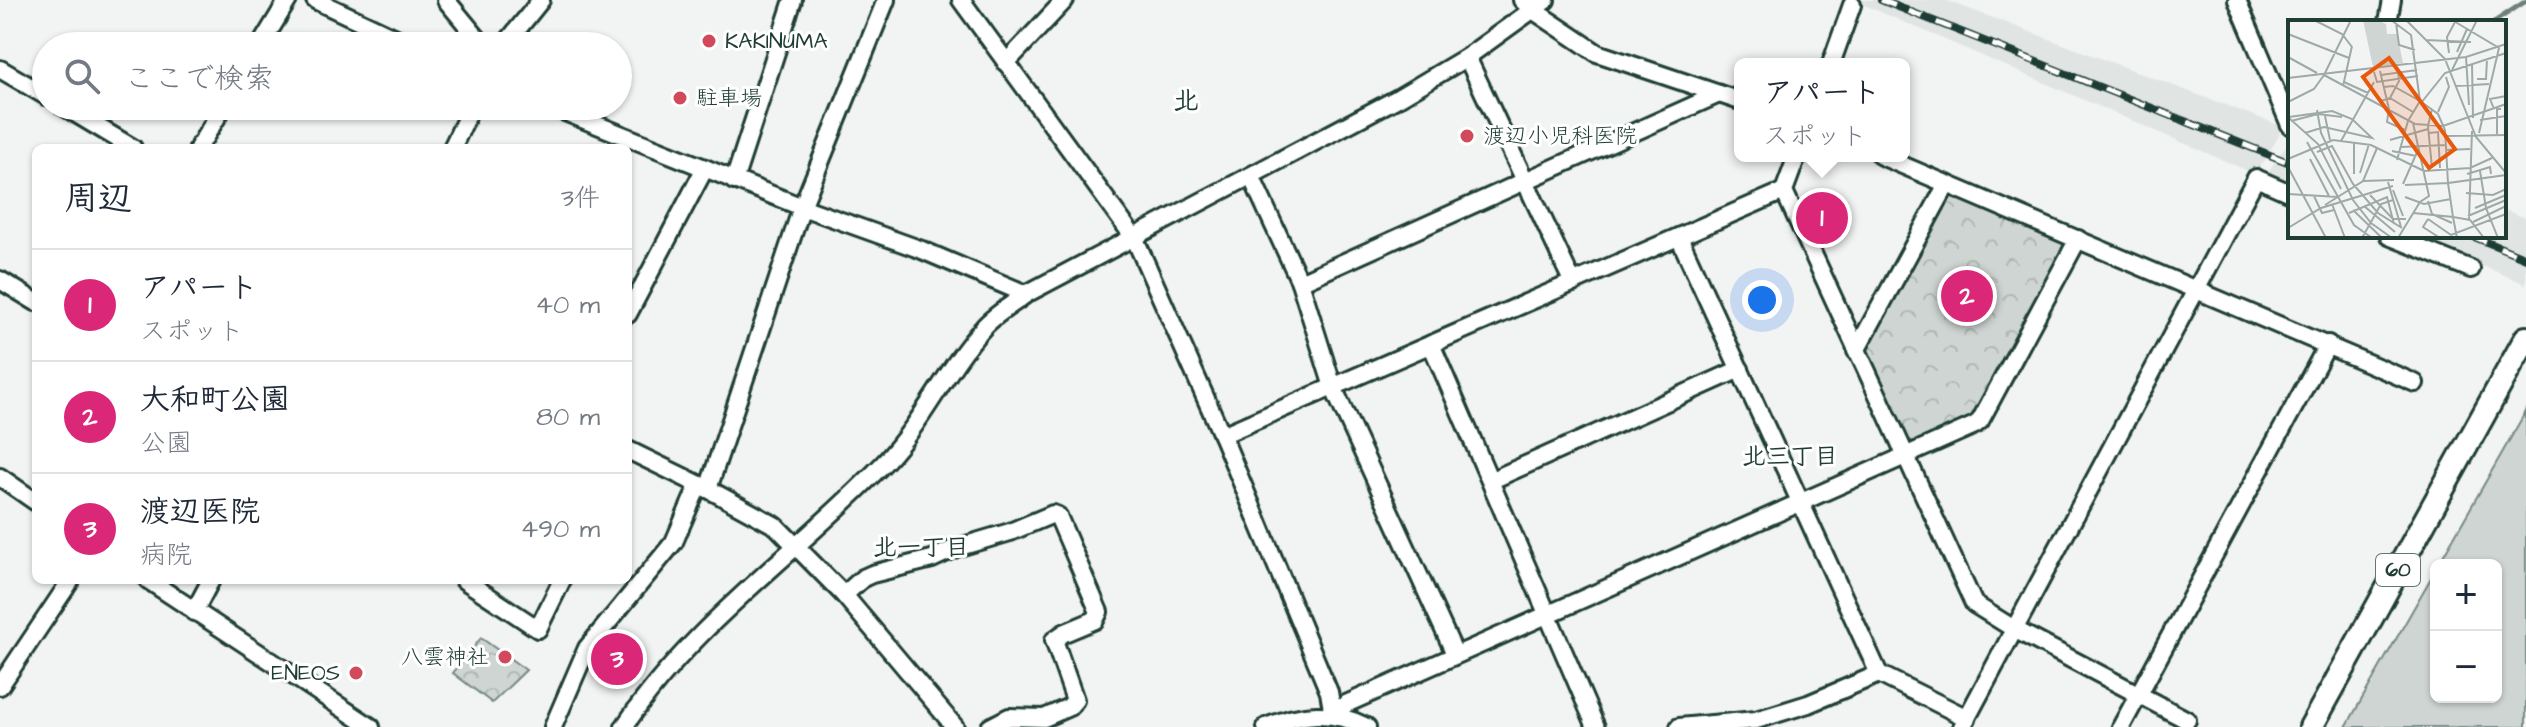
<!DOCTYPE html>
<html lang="ja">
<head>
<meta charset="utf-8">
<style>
  body { margin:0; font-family:"Architects Daughter","Klee One",sans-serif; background:#f2f2f3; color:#1f2937 }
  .controls { position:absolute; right:24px; bottom:24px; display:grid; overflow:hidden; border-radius:12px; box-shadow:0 2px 6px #0004 }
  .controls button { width:72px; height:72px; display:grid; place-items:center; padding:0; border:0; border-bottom:2px solid #e0e1e3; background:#fff; color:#1f2937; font:40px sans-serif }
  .you { position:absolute; left:1762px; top:300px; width:28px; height:28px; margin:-20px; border:6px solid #fff; border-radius:50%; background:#1a73e8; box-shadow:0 0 0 12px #1a73e833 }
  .badge { display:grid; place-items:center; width:52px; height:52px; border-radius:50%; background:#db2777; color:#fff; font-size:26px; font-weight:700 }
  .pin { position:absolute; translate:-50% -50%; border:4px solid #fff; box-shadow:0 2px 8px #0006 }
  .popup { position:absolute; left:1734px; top:58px; width:176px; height:104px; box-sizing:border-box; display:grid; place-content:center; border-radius:12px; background:#fff; filter:drop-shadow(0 2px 6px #0005); font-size:26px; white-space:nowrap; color:#747a83 }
  .popup b { font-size:30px; color:#1f2937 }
  .popup::after { content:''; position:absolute; left:50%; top:100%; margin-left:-16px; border:16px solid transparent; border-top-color:#fff }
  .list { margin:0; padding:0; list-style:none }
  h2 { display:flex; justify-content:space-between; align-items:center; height:104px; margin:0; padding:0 32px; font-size:34px }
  h2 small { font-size:26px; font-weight:400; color:#747a83 }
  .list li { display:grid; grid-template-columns:52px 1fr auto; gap:24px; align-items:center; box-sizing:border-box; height:112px; padding:0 32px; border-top:2px solid #e0e1e3 }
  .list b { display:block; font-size:30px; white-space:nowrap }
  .list p { margin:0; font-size:26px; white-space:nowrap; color:#747a83 }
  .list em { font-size:26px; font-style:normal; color:#747a83 }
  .icon { flex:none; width:44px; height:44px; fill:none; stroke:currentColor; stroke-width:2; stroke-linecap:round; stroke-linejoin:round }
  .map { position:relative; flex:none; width:2526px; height:727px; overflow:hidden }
  .search { position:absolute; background:#fff; box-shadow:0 2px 6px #0004; left:32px; top:32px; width:600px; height:88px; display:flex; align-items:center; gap:20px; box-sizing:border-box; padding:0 28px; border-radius:44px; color:#747a83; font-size:30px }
  .panel { position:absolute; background:#fff; box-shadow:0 2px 6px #0004; left:32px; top:144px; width:600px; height:440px; border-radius:12px }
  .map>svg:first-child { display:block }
  .built { fill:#e0e4e3 }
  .green { fill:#ced5d3; stroke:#768984; stroke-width:2 }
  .park { fill:url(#park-crowns); stroke:#768984; stroke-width:2 }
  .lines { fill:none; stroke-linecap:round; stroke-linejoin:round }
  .stream { stroke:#6d807b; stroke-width:5 }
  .minor-casing { stroke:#1f3d34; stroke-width:22 }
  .major-casing { stroke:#1f3d34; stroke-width:28 }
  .minor { stroke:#fff; stroke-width:16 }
  .major { stroke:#fff; stroke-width:22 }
  .rail-casing { stroke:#1f3d34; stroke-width:8 }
  .rail { stroke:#fff; stroke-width:5; stroke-dasharray:15; stroke-linecap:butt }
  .poi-dot { fill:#d1495b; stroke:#fff; stroke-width:3 }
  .labels { text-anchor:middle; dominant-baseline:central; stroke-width:6; stroke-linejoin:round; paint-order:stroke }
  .shield { fill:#fff; stroke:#627771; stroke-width:2 }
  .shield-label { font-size:20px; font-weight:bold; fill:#1f3d34 }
  .poi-label { font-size:22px; fill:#1f3d34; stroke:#fff; text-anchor:start }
  .neighbourhood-label { font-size:24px; font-weight:bold; fill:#1f3d34; stroke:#fff }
  .quarter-label { font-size:26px; font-weight:bold; fill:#1f3d34; stroke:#fff }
  .inset-road { fill:none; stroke:#9eaaa7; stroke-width:2 }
  .view { fill:#e8590c; fill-opacity:0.15; stroke:#e8590c; stroke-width:4 }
  .inset-edge { fill:none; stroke:#1f3d34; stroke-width:4 }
</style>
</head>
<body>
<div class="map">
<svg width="2526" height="727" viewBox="0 0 2526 727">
  <defs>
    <pattern id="park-crowns" width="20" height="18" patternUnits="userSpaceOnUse" patternTransform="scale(2)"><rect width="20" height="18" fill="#ced5d3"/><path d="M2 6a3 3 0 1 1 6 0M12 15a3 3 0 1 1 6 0" fill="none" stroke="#b0b8b6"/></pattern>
  </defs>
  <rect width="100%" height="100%" fill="#f2f3f3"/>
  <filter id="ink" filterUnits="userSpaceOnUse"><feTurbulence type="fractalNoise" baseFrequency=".0125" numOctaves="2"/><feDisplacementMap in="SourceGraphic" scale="16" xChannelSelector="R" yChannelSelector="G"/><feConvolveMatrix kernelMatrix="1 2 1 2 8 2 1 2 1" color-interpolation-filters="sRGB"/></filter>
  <g filter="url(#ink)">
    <g class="built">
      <path d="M1853 0H1945L2281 126 2279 134 2265 160 2253 173Z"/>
      <path d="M2290 140V187L2266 175Z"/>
      <path d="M2504 210 2526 218V284L2411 236H2504Z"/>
    </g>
    <path class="green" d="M2526 411V727H2346L2436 569V697H2496V565H2438Z"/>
    <g class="park">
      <path d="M1949 190 2073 241 1972 419 1919 443 1909 440 1862 351Z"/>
      <path d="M481 638 526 670 492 703 453 673Z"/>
    </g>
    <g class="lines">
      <path class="stream" d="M2494 22 2526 1"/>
      <g class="minor-casing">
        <g id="minor">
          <path d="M315 0 413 46"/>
          <path d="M446 0 484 46"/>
          <path d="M961 0 1135 239 1222 435 1329 692 1333 715"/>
          <path d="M1522 0 1533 10 1597 53 1740 101"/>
          <path d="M2237 0 2290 125"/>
          <path d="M2388 22 2392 0"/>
          <path d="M260 46 288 0"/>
          <path d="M504 46 541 0"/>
          <path d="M1467 57 1573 283"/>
          <path d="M1006 63 1065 0"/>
          <path d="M1831 64 1852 5"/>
          <path d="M0 69 46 96"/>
          <path d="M63 106 133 148"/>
          <path d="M550 106 802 207 922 250 1026 294"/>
          <path d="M198 148 224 106"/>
          <path d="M452 148 472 106"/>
          <path d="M1797 156 1784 191 1974 604 2014 629 2187 720"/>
          <path d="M1881 156 2415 383"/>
          <path d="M1251 176 1300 282 1333 387 1455 654"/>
          <path d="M734 181 793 0"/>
          <path d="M2389 236 2471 269"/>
          <path d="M1679 237 1879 674"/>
          <path d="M0 280 36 302"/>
          <path d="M1300 282 1719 94"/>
          <path d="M628 314 705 168"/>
          <path d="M1431 344 1596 727"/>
          <path d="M1856 351 1947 184"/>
          <path d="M1222 435 1784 191"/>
          <path d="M628 450 708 489 776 526 844 595 955 727"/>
          <path d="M0 477 36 502"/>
          <path d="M1492 480 1740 369"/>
          <path d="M708 489 802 207 886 0"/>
          <path d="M148 580 371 727"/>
          <path d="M464 580 538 629 562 580"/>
          <path d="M844 595 863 578 872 574 932 559 956 548 1010 532 1053 514 1058 516 1099 612 1095 620 1064 633 1054 640 1075 700 1069 707 1044 718 1009 717 990 727"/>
          <path d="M194 612 211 580"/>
          <path d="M0 686 71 580"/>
          <path d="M1333 715 1346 704 1975 425 1980 421 2078 239"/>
          <path d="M553 727 587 648 674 542 698 486"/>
          <path d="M624 727C694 622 799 552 885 462 923 422 946 369 983 328 994 315 1012 305 1026 294L1398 98 1467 57 1546 0"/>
          <path d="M1266 727C1301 713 1332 709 1367 727"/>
          <path d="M1679 727 1756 720 1808 704 1879 674 1967 718"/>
          <path d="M1962 727 2256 178 2290 193"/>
          <path d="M2121 727 2328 344"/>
        </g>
      </g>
      <g class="major-casing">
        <path id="major" d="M2311 727 2526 338"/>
      </g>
      <use href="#minor" class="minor"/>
      <use href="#major" class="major"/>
      <g class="rail-casing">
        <g id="rail">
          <path d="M1881 0 2290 163"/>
          <path d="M2472 236 2526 258"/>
        </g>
      </g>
      <use href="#rail" class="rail"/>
    </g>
  </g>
  <g class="poi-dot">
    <circle cx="709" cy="41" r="8"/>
    <circle cx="680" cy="98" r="8"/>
    <circle cx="1467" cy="136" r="8"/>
    <circle cx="505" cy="657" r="8"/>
    <circle cx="356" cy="673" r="8"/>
  </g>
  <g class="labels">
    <rect class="shield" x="2376" y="554" width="44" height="32" rx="6"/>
    <g class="shield-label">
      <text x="2398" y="570">60</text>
    </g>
    <g class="poi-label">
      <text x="725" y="41">KAKINUMA</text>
      <text x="696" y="98">駐車場</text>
      <text x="1483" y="136">渡辺小児科医院</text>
      <text x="489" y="657" text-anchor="end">八雲神社</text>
      <text x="340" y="673" text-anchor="end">ENEOS</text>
    </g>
    <g class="neighbourhood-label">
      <text x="1790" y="457">北三丁目</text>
      <text x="921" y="548">北一丁目</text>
    </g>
    <g class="quarter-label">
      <text x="1186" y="101">北</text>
    </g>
  </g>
  <g transform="translate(2288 20)">
    <rect width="218" height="218" fill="#f2f3f3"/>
    <path d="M75 0H88L98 4 99 14H109L115 43 85 47Z" fill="#ced5d3"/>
    <path class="inset-road" d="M26 0 54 14 64 27M103 0 123 15 132 81 150 94 157 110 160 163 218 155M118 0 157 39 188 117 218 153M164 0 211 28 191 113M108 3 111 25 127 30M0 14 61 38M138 20 183 22M169 32 179 9M161 33 159 17 167 2M0 37 29 53M178 37 181 85M184 44 185 98M164 50 189 0M92 51 101 89 99 102 117 110M86 52 89 62 130 56M37 53 62 2M36 55 127 104 155 106 218 84M93 55 129 50M0 58 178 37 218 24M189 59H198L199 39M56 62 80 73M55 66 64 26M168 66 201 64M96 67 105 66 132 81 120 101 109 140M102 78 125 92M93 81 102 78 111 61 110 50M0 82 26 69 36 55M133 83 157 53 218 33M206 89 202 79 218 76M29 90 33 113 65 180 83 203 104 218M150 92 161 67 158 57M37 96 42 120M1 97 44 91 64 99 84 118 36 107 17 113M1 98 30 124 53 169M192 100 218 96M3 101 30 94 54 97M141 113 150 112 152 148M209 114V89H213M158 116 218 115M102 120 140 109M53 121 86 62M19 122 66 205 84 218M66 123V154M113 127 158 125M158 130 182 129M104 131 128 136M29 132 44 126 65 164 90 193 114 208M0 139 45 120 83 125 136 151M22 139 41 176M0 147 38 218M144 148 140 106 144 89M136 151 182 148 204 138M192 151 198 188 210 218M72 153 81 124M179 154 202 147 203 154M75 161 106 160M100 162 113 207M115 164 130 130M117 165 160 163 165 197 182 200 196 218M105 170 115 196M178 173 205 175 218 169M0 174 50 177M82 175 105 199H118M26 176 34 193 46 190M117 177 136 184 163 179M140 181 144 194 164 203M44 184 57 218M37 185 75 161 89 128M76 186 107 212M187 188 218 175M65 190 94 218M61 193 99 177 106 204M125 193 165 197 169 218M180 196 218 180M140 199 163 215 218 194M140 199 135 207 152 218M181 199 184 111M185 202 218 186M0 208 33 188 105 166M74 218 93 184 105 180M110 218 132 182 141 176 125 103"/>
    <path class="view" d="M101 38 167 129 141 148 75 57Z"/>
    <rect width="218" height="218" class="inset-edge"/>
  </g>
</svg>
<div class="controls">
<button>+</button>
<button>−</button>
</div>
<div class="you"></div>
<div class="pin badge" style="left:1822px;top:218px">1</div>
<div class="popup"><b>アパート</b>スポット</div>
<div class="pin badge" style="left:1967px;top:296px">2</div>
<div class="pin badge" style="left:617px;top:659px">3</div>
<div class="search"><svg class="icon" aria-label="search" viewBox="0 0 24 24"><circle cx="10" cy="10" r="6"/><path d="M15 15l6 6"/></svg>ここで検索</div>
<section class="panel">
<h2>周辺<small>3件</small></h2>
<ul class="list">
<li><span class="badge">1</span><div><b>アパート</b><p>スポット</p></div><em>40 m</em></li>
<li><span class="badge">2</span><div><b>大和町公園</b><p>公園</p></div><em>80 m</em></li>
<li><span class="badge">3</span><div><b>渡辺医院</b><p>病院</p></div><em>490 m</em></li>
</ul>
</section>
</div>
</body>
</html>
